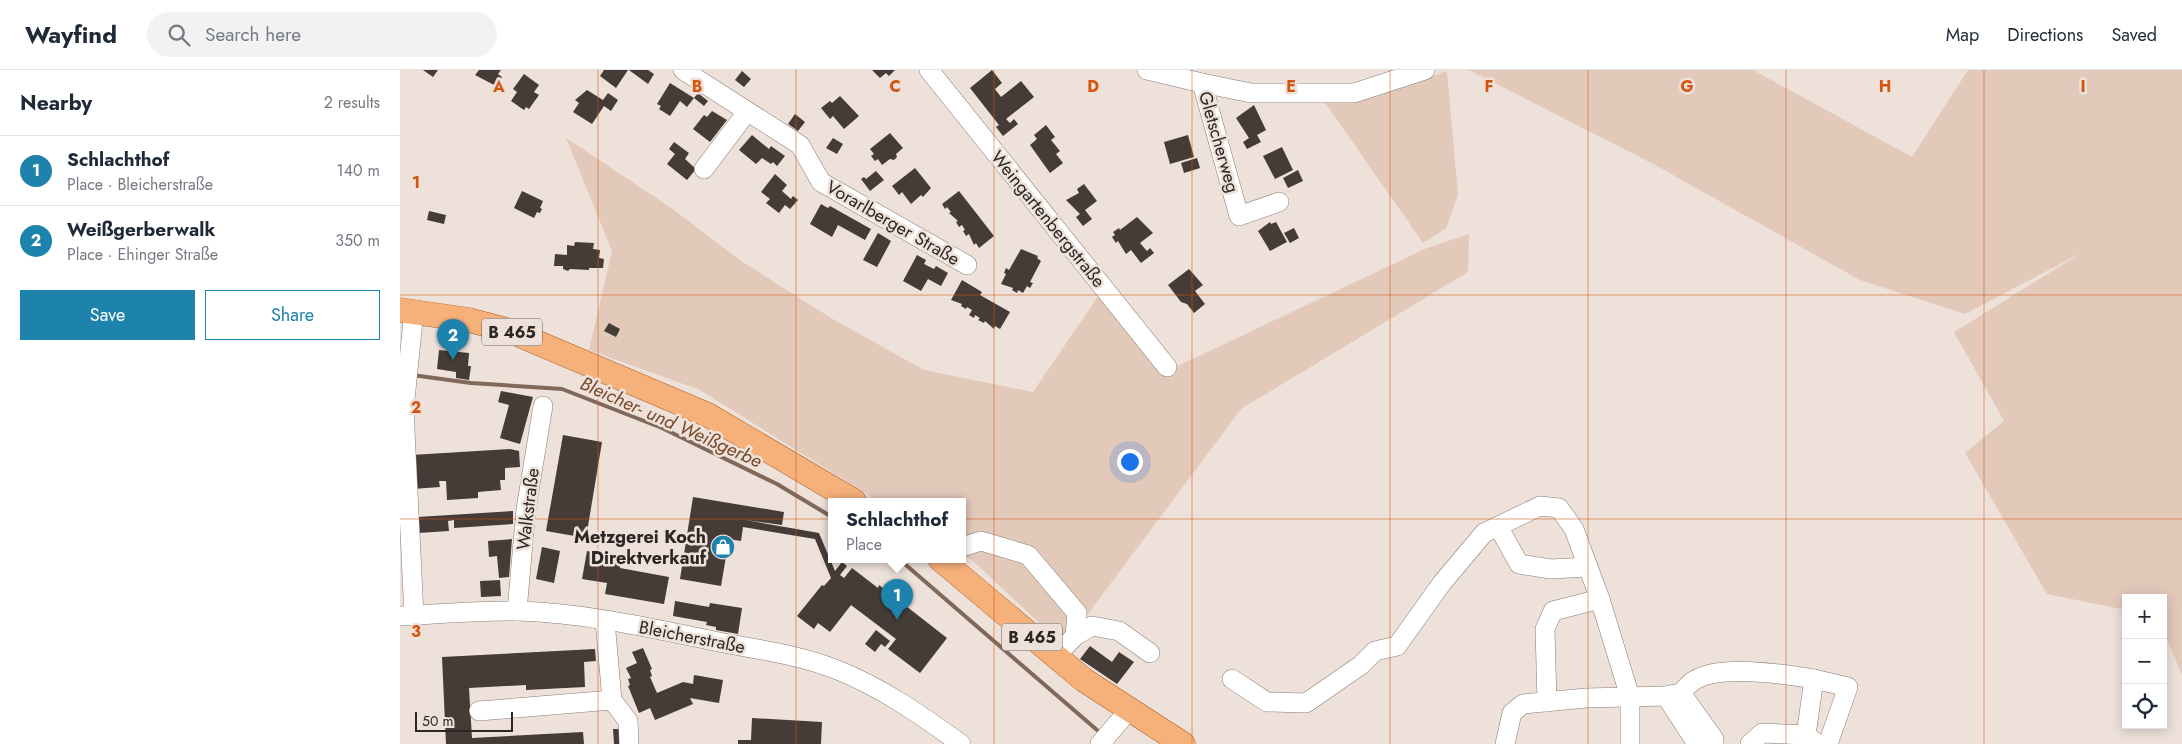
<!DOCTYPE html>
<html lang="en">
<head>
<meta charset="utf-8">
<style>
  body { margin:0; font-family:Jost,sans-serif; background:#f2f2f3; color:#1f2937 }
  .controls { position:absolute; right:15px; bottom:15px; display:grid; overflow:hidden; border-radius:0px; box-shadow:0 2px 12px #0003 }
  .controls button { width:45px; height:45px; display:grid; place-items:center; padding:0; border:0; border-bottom:1px solid #e0e1e3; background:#fff; color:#1f2937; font:25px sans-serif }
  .scale { position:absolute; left:15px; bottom:12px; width:98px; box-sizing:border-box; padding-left:5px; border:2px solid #2b2724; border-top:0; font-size:14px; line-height:18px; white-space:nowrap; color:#2b2724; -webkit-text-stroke:4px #ede1d9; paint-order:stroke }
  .you { position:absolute; left:729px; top:391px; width:18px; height:18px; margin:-12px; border:4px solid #fff; border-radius:50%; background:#1a73e8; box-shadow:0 0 0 8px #1a73e833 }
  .badge { display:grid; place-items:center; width:32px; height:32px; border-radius:50%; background:#1d82ac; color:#fff; font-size:16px; font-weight:700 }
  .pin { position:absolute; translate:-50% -41px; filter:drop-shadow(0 1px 2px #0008) }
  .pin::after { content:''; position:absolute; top:26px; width:18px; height:15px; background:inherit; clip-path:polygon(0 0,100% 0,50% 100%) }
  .popup { position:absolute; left:428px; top:428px; width:138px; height:65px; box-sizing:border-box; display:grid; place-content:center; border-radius:0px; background:#fff; filter:drop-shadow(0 1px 4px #0005); font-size:16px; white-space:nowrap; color:#747a83 }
  .popup b { font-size:19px; color:#1f2937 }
  .popup::after { content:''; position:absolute; left:50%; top:100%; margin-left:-10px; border:10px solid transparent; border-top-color:#fff }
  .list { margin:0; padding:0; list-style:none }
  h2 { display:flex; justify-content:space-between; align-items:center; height:65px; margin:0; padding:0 20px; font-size:21px }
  h2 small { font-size:16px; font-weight:400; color:#747a83 }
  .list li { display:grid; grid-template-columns:32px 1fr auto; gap:15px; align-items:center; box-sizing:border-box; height:70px; padding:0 20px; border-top:1px solid #e0e1e3 }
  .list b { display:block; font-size:19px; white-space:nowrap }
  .list p { margin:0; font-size:16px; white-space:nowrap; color:#747a83 }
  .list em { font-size:16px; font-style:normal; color:#747a83 }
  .actions { display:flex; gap:10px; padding:15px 20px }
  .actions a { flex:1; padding:11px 0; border:1px solid #1d82ac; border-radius:0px; text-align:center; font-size:18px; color:#1d82ac }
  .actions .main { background:#1d82ac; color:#fff }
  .icon { flex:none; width:28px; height:28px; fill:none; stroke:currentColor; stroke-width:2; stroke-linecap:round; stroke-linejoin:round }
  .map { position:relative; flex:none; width:1782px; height:674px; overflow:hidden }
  header { display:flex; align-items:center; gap:30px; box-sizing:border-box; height:70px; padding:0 25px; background:#fff; border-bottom:1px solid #e0e1e3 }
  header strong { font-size:24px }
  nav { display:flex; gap:28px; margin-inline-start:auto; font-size:18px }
  .search { width:350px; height:45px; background:#f2f2f3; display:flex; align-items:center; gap:12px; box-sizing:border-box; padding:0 18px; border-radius:28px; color:#747a83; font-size:19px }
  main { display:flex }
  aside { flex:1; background:#fff }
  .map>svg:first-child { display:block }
  .green { fill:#e3c9ba }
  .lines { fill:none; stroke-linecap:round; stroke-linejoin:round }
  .stream { stroke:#80685a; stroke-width:4 }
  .building { fill:#463c37 }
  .minor-casing { stroke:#877c75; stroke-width:20 }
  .major-casing { stroke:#ab5e22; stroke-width:25 }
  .minor { stroke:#fff; stroke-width:19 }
  .major { stroke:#f6b07a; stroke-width:24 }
  .grid { fill:none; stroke:#d5540e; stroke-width:1; stroke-opacity:0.55 }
  .labels { text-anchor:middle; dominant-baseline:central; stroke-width:5; stroke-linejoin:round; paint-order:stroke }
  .shield { fill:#ede1d9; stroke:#655f5a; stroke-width:1 }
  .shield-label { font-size:16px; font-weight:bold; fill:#2b2724 }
  .street-label { font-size:18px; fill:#2b2724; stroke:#ede1d9 }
  .poi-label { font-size:18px; font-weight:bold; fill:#2b2724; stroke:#ede1d9; text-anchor:end }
  .water-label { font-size:19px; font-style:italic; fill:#78482a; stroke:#ede1d9 }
  .grid-label { font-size:16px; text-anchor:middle; font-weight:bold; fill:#d5540e; stroke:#ede1d9; stroke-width:5; stroke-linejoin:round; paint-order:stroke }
</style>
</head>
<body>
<header>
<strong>Wayfind</strong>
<div class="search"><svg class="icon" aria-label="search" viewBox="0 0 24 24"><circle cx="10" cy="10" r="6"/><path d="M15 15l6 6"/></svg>Search here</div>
<nav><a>Map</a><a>Directions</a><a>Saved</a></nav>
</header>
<main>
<aside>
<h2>Nearby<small>2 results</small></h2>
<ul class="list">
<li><span class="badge">1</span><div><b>Schlachthof</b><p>Place · Bleicherstraße</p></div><em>140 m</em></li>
<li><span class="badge">2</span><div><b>Weißgerberwalk</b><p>Place · Ehinger Straße</p></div><em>350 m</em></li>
</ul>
<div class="actions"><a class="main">Save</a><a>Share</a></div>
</aside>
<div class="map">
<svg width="1782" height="674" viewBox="0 0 1782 674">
  <rect width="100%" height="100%" fill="#ede1d9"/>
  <g class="green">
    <path d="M1069 0H1353L1512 87 1568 0H1782V605L1763 560V528H1726V540L1647 524 1565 383 1604 351 1554 262 1683 182 1565 244 1460 210 1257 96Z"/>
    <path d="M1047 1 1058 125 1046 158 1023 173 924 31 973 26Z"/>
    <path d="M166 68 270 137 341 191 431 248 524 300 633 322 699 225 761 304 1027 178 1069 164 1068 202 841 339 664 576 572 490 562 484V431H478L300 320 189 280 212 181Z"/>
  </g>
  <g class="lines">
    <g class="stream">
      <path d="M12 305 71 313 162 319 262 358 377 414 432 447"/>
      <path d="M499 489 697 660"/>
    </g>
  </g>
  <g class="building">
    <path d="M23 0H38L33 7Z"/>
    <path d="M79 0H101L98 4 102 7 96 16 75 5Z"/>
    <path d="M204 0H228L216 18 200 6Z"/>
    <path d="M229 0H248L254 4 248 14Z"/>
    <path d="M472 0H495L489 6 486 3 480 8Z"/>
    <path d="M592 0 602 13 595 19 601 27 621 11 634 27 606 49 610 53 614 49 618 54 603 66 596 57 599 55 570 18Z"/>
    <path d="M342 1 351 9 344 17 335 10Z"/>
    <path d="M124 4 139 15 134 22 139 25 129 39 126 37 124 40 111 31 117 22 113 19Z"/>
    <path d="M270 13 294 28 287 37 280 31 270 46 259 39 261 36 257 34Z"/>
    <path d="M187 20 203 30 208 23 218 30 211 41 204 36 192 54 173 42 179 33 175 30Z"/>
    <path d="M298 23 308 31 304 36 294 28Z"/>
    <path d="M440 26 459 46 444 59 433 46 430 49 421 38 430 31 432 33Z"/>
    <path d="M854 35 866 60 857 65 861 72 847 79 843 72 849 68 836 48Z"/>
    <path d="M312 41 327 50 310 72 293 59 304 45 307 47Z"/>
    <path d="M395 44 405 52 398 61 388 54Z"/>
    <path d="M646 55 655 67 651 70 660 81 656 84 663 93 650 103 630 75 637 69 634 65Z"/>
    <path d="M490 63 503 78 496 84 497 87 494 90 490 89 482 95 478 89 475 91 471 86 474 84 470 79Z"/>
    <path d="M352 65 369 79 371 76 385 86 377 96 373 92 371 94 362 88 356 94 339 80Z"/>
    <path d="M788 65 794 87 770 94 764 72Z"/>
    <path d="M433 68 443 74 437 84 426 78Z"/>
    <path d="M274 72 289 83 285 89 296 99 287 110 267 94 275 84 269 79Z"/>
    <path d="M882 77 893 100 875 109 863 86Z"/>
    <path d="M797 88 800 98 784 103 781 93Z"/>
    <path d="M515 98 531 118 523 127 521 125 511 134 502 122 499 125 492 116Z"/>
    <path d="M898 100 903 111 888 118 883 108Z"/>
    <path d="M476 101 484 110 470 121 461 109 464 107 466 109Z"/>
    <path d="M375 104 387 115 382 121 391 129 393 126 398 130 390 139 385 135 379 143 366 133 370 129 361 122Z"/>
    <path d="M684 114 697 131 685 140 692 149 683 156 676 147 680 144 666 130 679 123 677 119Z"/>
    <path d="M122 121 143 131 140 138 142 139 140 143 137 142 134 148 114 138Z"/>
    <path d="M559 121 594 166 579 178 576 173 574 175 569 164 566 166 563 161 565 160 562 155 559 157 556 152 558 151 549 143 551 142 547 137 545 139 542 134Z"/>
    <path d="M421 134 428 138 430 136 471 159 465 170 438 155 432 167 410 154Z"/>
    <path d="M29 141 46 145 44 154 27 150Z"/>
    <path d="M737 147 753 163 740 173 747 181 750 178 754 183 741 193 731 180 726 184 718 171 716 173 712 167 715 165 713 162 719 158 720 160Z"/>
    <path d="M870 152 871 154 876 152 887 172 870 181 858 161Z"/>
    <path d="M894 158 899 168 890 173 884 163Z"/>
    <path d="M478 163 491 171 477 197 463 190Z"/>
    <path d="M175 172 194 173 193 179 200 180 199 188 204 189 203 198H189V200L170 199 168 201 163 199V196H154L155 184 167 185V175L174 176Z"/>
    <path d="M621 179 638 186 637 188 641 191 630 212 633 213 630 218 627 216 623 223 618 220 617 223 612 220 613 218 601 214 606 204 604 203 606 198 609 200Z"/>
    <path d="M517 185 526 190 524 194 534 199 536 196 548 203 541 216 528 209 521 221 503 211Z"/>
    <path d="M789 199 803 215 795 221 805 234 794 243 787 234 781 232 768 215Z"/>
    <path d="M562 210 582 222 580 225 610 242 600 259 595 256 594 259 585 251 584 253 578 250 580 248 575 245 574 248 569 245 572 240 567 237 566 239 561 236 562 234 551 230Z"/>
    <path d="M209 253 220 259 216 267 204 261Z"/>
    <path d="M39 280 69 283 68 296H71L69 310 56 308V302L37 299Z"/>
    <path d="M101 321 133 327 120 374 100 368 109 335 98 332Z"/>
    <path d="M163 365 202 372 186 468 146 461Z"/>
    <path d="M110 379 119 381 120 397 105 398V410H100L101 420 78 422V428L47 430 46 411H39L40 417 13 419 11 385Z"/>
    <path d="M293 427 384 442 382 455 345 450 419 463 435 501 442 492 447 496 440 505 444 508 452 498 478 518 479 515 547 568 520 603 488 579 496 569 451 535 430 562 418 553 414 559 397 546 422 515 424 516 431 508 415 469 343 457 341 471 329 469 321 516 280 509Z"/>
    <path d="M113 441V454L54 458V450L48 451 49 461 18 463 17 447Z"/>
    <path d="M112 469 109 507 99 508 97 486 89 487 88 471Z"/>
    <path d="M142 477 160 481 154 513 136 509Z"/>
    <path d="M187 481 222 487 220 498 269 507 264 534 205 524 207 513 182 509Z"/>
    <path d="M100 510 101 526 81 527 80 511Z"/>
    <path d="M275 531 309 537 310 533 342 538 338 564 316 560V557L306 555 307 552 273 546Z"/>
    <path d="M476 560 490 571 485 577 481 574 475 582 465 574Z"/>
    <path d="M690 576 712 592 719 582 734 592 717 614 680 589Z"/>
    <path d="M243 578 252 599 250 600 252 606 250 607 257 623 283 612 293 614 294 605 323 610 319 633 290 628 293 634 255 650 250 638 239 643 228 616 230 615 228 609 231 608 226 598 237 593 232 582Z"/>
    <path d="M195 579 196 591 184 592 185 617 126 620V615L69 618 72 668 183 662 184 674H46L42 587Z"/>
    <path d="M352 648 422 652 421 674H338V670H351Z"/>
    <path d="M213 659H221L222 674H214Z"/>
  </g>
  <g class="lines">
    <g class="minor-casing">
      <g id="minor">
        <path d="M283 0 400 75 421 112 567 195"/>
        <path d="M529 0 767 297"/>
        <path d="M747 0 802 13 839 146 879 132"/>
        <path d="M802 13 851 23H954L1025 0"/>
        <path d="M304 99 347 42"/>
        <path d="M1098 456 1119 494 1151 499 1188 497"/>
        <path d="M562 477 581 471 628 485 677 543 675 566"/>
        <path d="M117 541 126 439 143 336"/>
        <path d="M0 546C39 544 79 540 118 541 187 543 256 559 324 573 361 580 399 585 435 599 481 617 521 645 561 674"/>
        <path d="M14 546 4 339 14 241"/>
        <path d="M205 551 212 630 228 651 229 674"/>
        <path d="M655 587 675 566 692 556 719 561 750 583"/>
        <path d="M832 609 867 632 906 633 961 595 975 581 997 576 1042 513 1084 463 1140 436 1159 438 1174 459 1188 497 1200 529 1230 627V674"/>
        <path d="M1414 609 1448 617 1428 674"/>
        <path d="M1281 623C1285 619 1289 613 1295 610 1321 594 1384 604 1414 609L1406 665"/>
        <path d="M1269 625 1281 623 1314 669V674"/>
        <path d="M1147 632 1145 559 1153 541 1200 529"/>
        <path d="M79 641 212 630"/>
        <path d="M700 674 729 640"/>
        <path d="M1105 674 1112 643 1123 634 1186 628 1266 626 1297 674"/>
        <path d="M1350 674 1362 663 1406 665 1416 673"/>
      </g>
    </g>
    <g class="major-casing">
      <g id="major">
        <path d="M0 240 69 250 110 261 308 345 454 431"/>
        <path d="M540 489 684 610 783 674"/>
      </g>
    </g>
    <use href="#minor" class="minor"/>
    <use href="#major" class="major"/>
  </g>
  <path class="grid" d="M198 0V674M396 0V674M594 0V674M792 0V674M990 0V674M1188 0V674M1386 0V674M1584 0V674M0 225H1782M0 449H1782"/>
  <defs>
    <g id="shop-disc" transform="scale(1.25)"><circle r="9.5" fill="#1d82ac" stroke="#ede1d9"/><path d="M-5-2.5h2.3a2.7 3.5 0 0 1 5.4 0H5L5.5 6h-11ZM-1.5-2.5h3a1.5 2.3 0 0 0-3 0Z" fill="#fff"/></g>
  </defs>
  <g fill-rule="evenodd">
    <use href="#shop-disc" x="323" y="477"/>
  </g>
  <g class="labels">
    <g class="shield">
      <rect x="82" y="248.5" width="60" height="27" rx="4"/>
      <rect x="602" y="553.5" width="60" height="27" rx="4"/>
    </g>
    <g class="shield-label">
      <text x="112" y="262">B 465</text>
      <text x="632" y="567">B 465</text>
    </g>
    <g class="street-label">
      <text transform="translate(819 72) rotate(74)">Gletscherweg</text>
      <text transform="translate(648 149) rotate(51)">Weingartenbergstraße</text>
      <text transform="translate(493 153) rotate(30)">Vorarlberger Straße</text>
      <text transform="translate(128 439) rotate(-83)">Walkstraße</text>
      <text transform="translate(292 567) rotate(11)">Bleicherstraße</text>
    </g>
    <g class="poi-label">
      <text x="306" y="467">Metzgerei Koch<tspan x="306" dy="21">Direktverkauf</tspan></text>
    </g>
    <g class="water-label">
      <text transform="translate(271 352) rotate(24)">Bleicher- und Weißgerbe</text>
    </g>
  </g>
  <g class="grid-label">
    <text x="99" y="22">A</text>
    <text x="297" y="22">B</text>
    <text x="495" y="22">C</text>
    <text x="693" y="22">D</text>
    <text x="891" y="22">E</text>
    <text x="1089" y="22">F</text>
    <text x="1287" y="22">G</text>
    <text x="1485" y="22">H</text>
    <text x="1683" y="22">I</text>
    <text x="16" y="118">1</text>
    <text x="16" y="343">2</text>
    <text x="16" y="567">3</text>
  </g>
</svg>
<div class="controls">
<button>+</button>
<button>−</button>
<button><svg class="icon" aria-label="locate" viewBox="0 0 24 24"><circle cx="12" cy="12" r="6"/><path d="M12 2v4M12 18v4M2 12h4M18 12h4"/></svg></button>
</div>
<div class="scale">50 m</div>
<div class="you"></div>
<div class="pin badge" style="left:497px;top:550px">1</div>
<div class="popup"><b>Schlachthof</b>Place</div>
<div class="pin badge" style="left:53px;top:290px">2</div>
</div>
</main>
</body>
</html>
